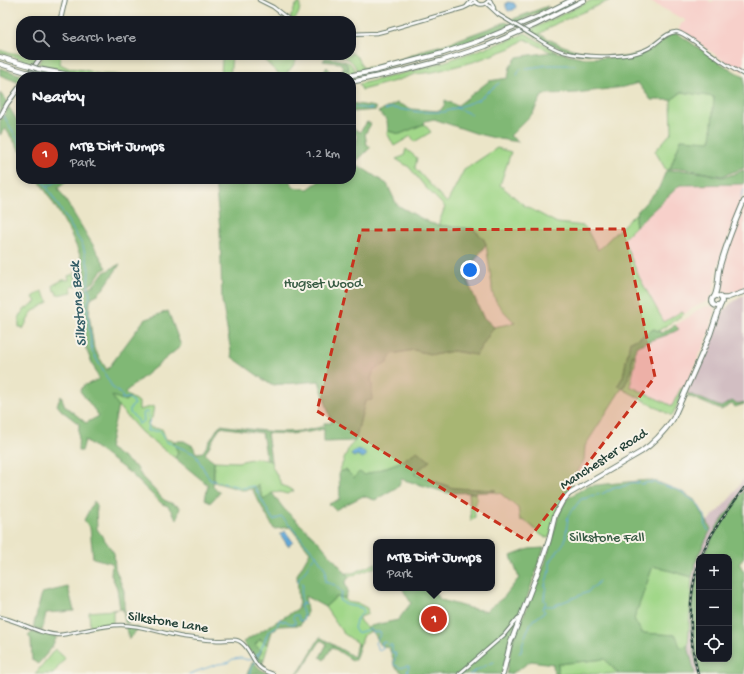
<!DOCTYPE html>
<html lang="en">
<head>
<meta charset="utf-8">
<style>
  body { margin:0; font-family:"Gochi Hand",sans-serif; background:#20242c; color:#f1f3f6 }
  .controls { position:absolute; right:12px; bottom:12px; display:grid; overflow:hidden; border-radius:8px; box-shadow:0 2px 6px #0003 }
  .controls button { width:36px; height:36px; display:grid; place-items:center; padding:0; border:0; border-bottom:1px solid #363941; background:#171b24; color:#f1f3f6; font:20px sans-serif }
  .you { position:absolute; left:470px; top:270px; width:14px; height:14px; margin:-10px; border:3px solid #fff; border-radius:50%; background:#1a73e8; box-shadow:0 0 0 6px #1a73e833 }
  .badge { display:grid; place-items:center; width:26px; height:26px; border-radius:50%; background:#c8321e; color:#fff; font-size:13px; font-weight:700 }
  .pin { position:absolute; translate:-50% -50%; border:2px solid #fff; box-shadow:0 1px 4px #0006 }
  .popup { position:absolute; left:373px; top:539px; width:122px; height:52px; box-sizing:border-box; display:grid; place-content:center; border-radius:8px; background:#171b24; filter:drop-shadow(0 1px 3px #0005); font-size:13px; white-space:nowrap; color:#9ea1a6 }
  .popup b { font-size:15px; color:#f1f3f6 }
  .popup::after { content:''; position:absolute; left:50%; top:100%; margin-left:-8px; border:8px solid transparent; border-top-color:#171b24 }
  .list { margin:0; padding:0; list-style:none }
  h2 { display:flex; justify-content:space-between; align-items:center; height:52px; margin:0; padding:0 16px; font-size:17px }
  h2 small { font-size:13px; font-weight:400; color:#9ea1a6 }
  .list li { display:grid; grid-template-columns:26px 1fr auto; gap:12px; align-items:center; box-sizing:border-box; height:60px; padding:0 16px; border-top:1px solid #363941 }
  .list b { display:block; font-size:15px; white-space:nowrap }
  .list p { margin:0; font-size:13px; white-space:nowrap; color:#9ea1a6 }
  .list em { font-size:13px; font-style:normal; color:#9ea1a6 }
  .icon { flex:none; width:22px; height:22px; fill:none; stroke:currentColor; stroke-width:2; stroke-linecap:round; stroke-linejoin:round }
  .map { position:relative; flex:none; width:744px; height:674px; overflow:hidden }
  .search { position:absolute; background:#171b24; box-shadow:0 2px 6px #0003; left:16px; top:16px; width:340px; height:44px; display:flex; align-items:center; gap:10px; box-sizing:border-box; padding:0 14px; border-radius:16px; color:#9ea1a6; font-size:15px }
  .panel { position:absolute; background:#171b24; box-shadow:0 2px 6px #0003; left:16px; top:72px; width:340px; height:112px; border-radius:16px }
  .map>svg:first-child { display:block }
  .built { fill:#f7d0ca }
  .industrial { fill:#d2bec2 }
  .green { fill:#a1d789; stroke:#608a5e }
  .forest { fill:#80b875; stroke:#507a54 }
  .water { fill:#63a9d9; stroke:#417386 }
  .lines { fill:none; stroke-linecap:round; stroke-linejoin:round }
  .stream { stroke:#63a9d9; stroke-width:1 }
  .minor-casing { stroke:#667868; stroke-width:4.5 }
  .major-casing { stroke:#667868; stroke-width:5.5 }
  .highway-casing { stroke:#667868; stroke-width:6 }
  .minor { stroke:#fff; stroke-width:2.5 }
  .major { stroke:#fff; stroke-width:3.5 }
  .highway { stroke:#fff; stroke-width:4 }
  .rail-casing { stroke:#1f3d34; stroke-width:2.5 }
  .rail { stroke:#f7f3e8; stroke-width:1; stroke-dasharray:3; stroke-linecap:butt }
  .minor-bridge-casing { stroke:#667868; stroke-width:4.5; stroke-linecap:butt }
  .highway-bridge-casing { stroke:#667868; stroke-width:6; stroke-linecap:butt }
  .minor-bridge { stroke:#fff; stroke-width:2.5 }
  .highway-bridge { stroke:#fff; stroke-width:4 }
  .marked { fill:#c8321e; fill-opacity:0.2; stroke:#c8321e; stroke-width:3; stroke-dasharray:8 5; stroke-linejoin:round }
  .labels { text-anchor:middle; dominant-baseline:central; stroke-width:4; stroke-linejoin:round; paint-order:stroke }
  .park-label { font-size:14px; fill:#395c45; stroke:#f7f3e8 }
  .street-label { font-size:14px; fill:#1f3d34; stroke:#f7f3e8 }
  .water-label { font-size:15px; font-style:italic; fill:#335d66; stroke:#f7f3e8 }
</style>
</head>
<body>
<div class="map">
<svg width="744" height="674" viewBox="0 0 744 674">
  <rect width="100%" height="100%" fill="#f7f3e8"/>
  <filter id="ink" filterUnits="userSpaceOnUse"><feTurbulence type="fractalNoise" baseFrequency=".025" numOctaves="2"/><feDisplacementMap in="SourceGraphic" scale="8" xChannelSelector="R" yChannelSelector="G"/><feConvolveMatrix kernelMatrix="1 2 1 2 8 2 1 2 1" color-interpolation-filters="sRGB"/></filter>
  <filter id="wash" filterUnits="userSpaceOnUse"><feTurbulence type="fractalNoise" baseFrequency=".012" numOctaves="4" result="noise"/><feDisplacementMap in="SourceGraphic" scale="16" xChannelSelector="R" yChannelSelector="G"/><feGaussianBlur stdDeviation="0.9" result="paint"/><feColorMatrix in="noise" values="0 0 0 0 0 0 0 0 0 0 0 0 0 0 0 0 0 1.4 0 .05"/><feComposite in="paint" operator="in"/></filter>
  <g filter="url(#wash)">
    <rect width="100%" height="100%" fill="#ebe5c8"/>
    <g class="built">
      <path d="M647 0H709L710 2 714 1 713 0H744V72L727 63 679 29 681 24 686 21 685 20Z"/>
      <path d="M744 184V194L718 264 713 293 709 300 693 308 666 326 639 277 623 239 680 185Z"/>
      <path d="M744 207V290L732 294H725L721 286 720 277 723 263Z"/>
      <path d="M708 306 712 307 714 308V314L708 336 684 390 681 389 672 406 630 386 635 364V351L638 346 691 316 697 310Z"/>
    </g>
    <g class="industrial">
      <path d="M744 295V402L741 403H735L732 401 721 407 687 393 703 355 706 352V348L719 319 723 312 730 304Z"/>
      <path d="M744 478V490L717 527 703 557H699V568L693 592 692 617 693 648 699 674H695L688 646 692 577 698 556 711 529 707 522 720 509 731 497Z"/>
    </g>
    <g class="green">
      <path d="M592 0H611L557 23 536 36 528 31Z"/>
      <path d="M300 3C300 10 299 16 293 20L290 18 296 5Z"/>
      <path d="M525 33 557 52H551L525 39 511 48 473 62 433 72 415 74 395 81 362 90 359 84 425 68 512 39Z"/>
      <path d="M0 50 9 53 21 54V55L35 56 36 55H40L35 62H27L16 57 0 53Z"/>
      <path d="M351 52 359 59 363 68 376 66 399 60 401 62 357 71C351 53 338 57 322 56L320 55H351Z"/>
      <path d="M44 55H60V64L68 68 84 70 98 74 115 75 131 77H98L69 72 38 64Z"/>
      <path d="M224 55H232L230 77H221L222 59Z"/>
      <path d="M262 55H299C296 59 295 63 292 67 289 71 287 71 286 76L282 77 261 57Z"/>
      <path d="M342 60 350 63 356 72 329 76 331 73 342 72V70H349L347 64Z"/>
      <path d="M682 92 714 97 711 142 681 139 670 169 666 170 655 151 672 132 671 100Z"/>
      <path d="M424 124 431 132 414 142 411 136 394 146 387 133 388 131 400 134Z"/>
      <path d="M497 148 511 152 500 185 525 206 557 223 584 226 587 230 598 250 637 212 635 220 636 226 623 239 639 277 664 322 682 311 684 314 658 331 654 329 637 339 630 342 623 377 618 385 622 388 585 446 584 460 572 482 570 491 565 495 561 501 549 538C537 537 532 521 520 520L518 508 500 493 493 492 495 490 453 488 413 473 417 452 400 462 365 475 354 478 346 470 339 472 349 447 355 441 365 401 372 386 371 378 374 370 387 363 392 354 414 350 434 355 453 351 476 355 494 327 515 323C505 312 491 301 492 285L486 244 483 238 473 229 438 225 445 207 426 188 409 167 396 159 404 156 406 149 417 158 415 168 447 203 464 170Z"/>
      <path d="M74 274 79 285 71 287 72 292 57 295 56 291H54L53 285 63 280H69L68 276Z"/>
      <path d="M42 291 49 302 32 312 23 329 22 327H19C18 311 24 310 36 302L33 297Z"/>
      <path d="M632 354 635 357V364L630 386 672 406 681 388 684 390 672 416 623 389 632 370Z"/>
      <path d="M111 395 125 401 130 397 139 402V410L154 406 152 418 147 423 151 428 162 429 166 439 173 441 178 453 175 458 141 432 118 406Z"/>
      <path d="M256 458 271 461 272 466 282 485 294 491 287 494 280 492 272 493 264 501 258 485 252 489 242 490 214 482V461L238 462Z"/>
      <path d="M469 493H476L477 500 474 507 475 517 471 521Z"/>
      <path d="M376 563V567L349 577 346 573H353Z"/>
      <path d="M653 566 692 577 688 646 682 652 675 650 676 635 642 633 634 619Z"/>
      <path d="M336 597 345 598 347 602 359 604 367 608 368 614 360 617 359 619C362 625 366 626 371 631L364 635 360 645 343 633 325 607Z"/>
      <path d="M113 610V624L90 627 89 612Z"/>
      <path d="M260 639 268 645 264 659 258 658 255 645Z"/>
      <path d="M55 649 65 658 53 674H35Z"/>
      <path d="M605 659 618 674H558V664Z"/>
    </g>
    <g class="forest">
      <path d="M548 6 546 9 516 23 511 20 516 18Z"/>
      <path d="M506 22 512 25 465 43 401 62 399 60 427 49 446 44Z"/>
      <path d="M676 33 680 35 725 66 744 77V168L722 176 682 168 670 169 681 139 711 141 714 97 682 92 671 100H651L638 83 624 87 576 93 547 94 542 96 533 113 510 136 519 142 499 139 478 134 434 119 425 121 424 124 400 134 388 131 387 120 378 112 397 103 411 109 440 111 445 104V100L457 106 489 81 508 78 510 67 517 57 551 52H557L586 58 625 57 646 52 656 46 670 35Z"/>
      <path d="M539 34C556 43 571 51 590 52V54C570 54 553 46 536 36Z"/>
      <path d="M325 58C338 59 344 58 349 70H342L343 67 340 63 323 61Z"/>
      <path d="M327 67 331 73 329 76 322 77H281L324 72Z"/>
      <path d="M0 68 25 76 24 77H21L20 83 0 75Z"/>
      <path d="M0 93 7 102 0 113Z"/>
      <path d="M351 103 375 107 376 110 351 112Z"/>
      <path d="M9 107 21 127V152L5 128 0 135V121Z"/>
      <path d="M367 122 371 124 365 134 367 145 371 147 353 165 359 166 387 184 397 205 430 223 438 225 473 229 483 238 486 244 465 275 483 317 494 327 476 355 453 351 434 355 414 350 392 354 387 363 374 370 371 378 372 386V400L365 401 355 441 324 442V429L309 432 289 434 267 433 271 461 267 460 262 433 220 427 205 454 214 461 213 487 220 492 210 503 205 499 208 485 175 458 178 453 173 441H184L193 446 196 453 203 452 219 426 221 425C255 430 291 437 324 426V423H332L319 381 271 385 232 357 222 301 220 229 215 182 212 179H288L294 187 308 189 322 179H351V149L356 143 358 136 351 131V127L360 132Z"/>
      <path d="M682 170 704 173 721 177 728 176 744 170V184L680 185 636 226 635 220 637 212 659 188 666 171Z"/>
      <path d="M38 179H70L58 188 107 268 101 271 94 282 84 288 80 285 75 271 85 276C86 269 83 264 81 258 71 230 54 204 38 179Z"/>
      <path d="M120 264 104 288 98 294 92 297 90 302 89 314 94 349 107 370 144 320 168 311 181 346 125 392 130 397 125 401 112 396 118 406 109 448 137 468 142 477 164 500 180 507 177 520 168 506 162 504 130 473 85 440 82 451H78L79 424 62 411 57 405 61 396 65 406 86 423 99 416 80 391 83 386 99 379 86 349 79 293 95 284 103 273Z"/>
      <path d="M675 325 679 329C666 337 651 339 638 346L635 351V357L632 355V370L623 389 618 385 623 377 630 341 637 339 654 329 662 333Z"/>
      <path d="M687 393 721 407 732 401C736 404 739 404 744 402V404L735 407 732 404 721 410 688 396Z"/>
      <path d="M417 451 430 461 414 474 453 488 496 490 493 492 448 493 401 479 399 486 375 500 363 496 335 510 329 504 340 499 339 472 346 470 354 478 359 472 365 475 400 462Z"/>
      <path d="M648 480 660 483 682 492 696 501 711 529 698 556 692 577 653 566 634 619 642 633 676 635 680 647 688 646 695 674H619L605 659 558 664V674H554L553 664 531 661C523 666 515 674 506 674L512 644 545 563 560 510 567 499 587 486Z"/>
      <path d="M258 485 264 500 272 493 284 509 318 541 349 577 345 583 348 591 345 598 336 597 325 607 305 596 307 612 300 625 279 626 272 631 268 645 260 639 255 645 262 651 258 658 264 659 262 665 256 661 243 642 299 608 297 575 310 552 290 527 274 529 252 489Z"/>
      <path d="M744 490V557L739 563 744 572V674H699C690 640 688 601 699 568V659H729V557H703L717 527Z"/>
      <path d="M94 501 96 504 97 529 114 553 115 568 124 591V606L126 619 129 623H125L123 609 113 610 120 609 117 588 111 575 112 563 93 558 90 528 84 520Z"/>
      <path d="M544 548 501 674H404L394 666 393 658 389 648 379 644 376 636 366 627 398 620 411 603 402 588H430L441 600 469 608 486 611 504 597 519 578 511 556 529 549Z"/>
      <path d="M68 587 74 611 46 613 42 631 33 628 42 593Z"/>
      <path d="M125 626 139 628 129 639Z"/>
      <path d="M32 632 57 637 50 650 38 664 32 660 31 639 28 636Z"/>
      <path d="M320 637 354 657 357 643 360 645 355 660H352L332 647 324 660 320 657 327 644 321 640 301 671 298 674H296L301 669Z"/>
      <path d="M253 661 260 669 270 674H260L257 673 255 674H247Z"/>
    </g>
    <g class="water">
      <path d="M508 2 514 3 516 6C515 11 512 10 508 11L506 7V3Z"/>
      <path d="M357 450 363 451 366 455V456L362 458 357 455 354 457 351 455 352 453Z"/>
      <path d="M285 531 293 542 288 546 280 534Z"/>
    </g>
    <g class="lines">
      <g class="stream">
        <path d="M517 75 520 69 549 65H575"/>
        <path d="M351 107 373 109"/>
        <path d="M456 108 471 114"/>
        <path d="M385 110 392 108 419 112H444L478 100 499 83"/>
        <path d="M2 115 5 118 21 145"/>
        <path d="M42 179 83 246 89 270 88 283 90 297 87 305 92 351 107 378 113 388 122 395V399L128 398 133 401 134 405 130 408V413L138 420V424L144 421 143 413 147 412 150 420 148 426 147 431H160L165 441 195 454 210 480 243 488 254 486 273 520 282 517 316 555 326 570 325 582 335 585 342 593 339 600 347 605 362 608 364 612 357 618 354 628 357 633 370 629 372 632H380L381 633 375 643 379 650 383 648 381 643 385 642 388 645H392V653L395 652C397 657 393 660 394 665L397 666 400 668 406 666H409C409 669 406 671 408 674"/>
        <path d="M47 187 62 179"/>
        <path d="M741 197 744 190"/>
        <path d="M544 606H553L588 592 591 588 595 586 599 581"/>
        <path d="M519 653 521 652C522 645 526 631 530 626V624L534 619 537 618 539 616 545 612 542 608 544 606 546 602 544 600 545 591 547 588 545 586 549 571H550V562L565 541 568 516 581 499 587 498 590 496 602 494 607 491 611 490 614 487C617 486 621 487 624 486 630 484 631 481 637 483L638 482 641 484 650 482 651 483 653 482 660 484 680 491 697 503 705 516 706 527 709 531"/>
        <path d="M189 674 218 664 227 663 233 659 241 658 248 660 251 659 259 653"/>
        <path d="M249 674 251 668 260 652 268 632 277 626 280 619 283 622 285 620C287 623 291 624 295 624V621L293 619V617L295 615H298C299 618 298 619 301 621L303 620 304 615 300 605 305 604 300 601C302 596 300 592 303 587L302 584 298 582 299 578 306 570 310 562 316 555"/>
        <path d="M470 674C478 670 485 665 494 662"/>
      </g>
    </g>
  </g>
  <g filter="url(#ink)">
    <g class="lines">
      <g class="minor-casing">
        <g id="minor">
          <path d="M259 0 273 7 291 21"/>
          <path d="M474 0C478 6 485 6 489 0"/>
          <path d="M490 0 494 8"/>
          <path d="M486 3 499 15 509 21"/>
          <path d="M467 6 472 0"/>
          <path d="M351 34 377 33 385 31 464 8 476 2"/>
          <path d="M535 37C544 43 554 49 564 52 585 58 629 59 649 48 657 44 667 31 677 32 685 33 705 50 713 55 723 63 733 69 744 75"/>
          <path d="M0 617C20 621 37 634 58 635 64 635 70 633 76 632 91 629 106 625 121 625 143 625 163 634 184 637 194 638 204 640 215 640 221 641 229 639 236 640 247 642 252 660 259 667 263 671 268 672 273 674"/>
          <path d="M459 674 504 635 518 618"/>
        </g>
      </g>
      <g class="major-casing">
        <g id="major">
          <path d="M60 21 65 0"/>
          <path d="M27 77 42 55"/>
          <path d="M0 117 7 104 21 85"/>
          <path d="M721 298H727L744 292"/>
        </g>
      </g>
      <g class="highway-casing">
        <g id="highway">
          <path d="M0 57 30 66"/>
          <path d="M0 64 26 72"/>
          <path d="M38 69 81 77"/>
          <path d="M35 74 50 77"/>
          <path d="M342 77 374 71 443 53 479 41 540 16 572 0"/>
          <path d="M351 82 406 70 444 60 486 46 535 25 584 0"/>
          <circle cx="717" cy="301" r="5"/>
          <path d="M714 297C719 288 717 276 720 266 726 244 735 222 744 201"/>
          <path d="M503 674 510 644 542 561 549 540 555 515 562 502 569 494 641 452C654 443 664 432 673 419L710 335 717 314 721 304"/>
        </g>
      </g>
      <use href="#minor" class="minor"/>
      <use href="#major" class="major"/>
      <use href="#highway" class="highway"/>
      <g class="rail-casing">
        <g id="rail">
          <path d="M701 557C711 531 728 510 744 488"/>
          <path d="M698 674C689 640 687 597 699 563"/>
        </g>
      </g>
      <use href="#rail" class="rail"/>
      <g class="minor-bridge-casing">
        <path id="minor-bridge" d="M509 21 535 37"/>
      </g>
      <g class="highway-bridge-casing">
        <g id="highway-bridge">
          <path d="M30 66 38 69"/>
          <path d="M26 72 35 74"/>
        </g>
      </g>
      <use href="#minor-bridge" class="minor-bridge"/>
      <use href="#highway-bridge" class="highway-bridge"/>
    </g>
  </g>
  <path class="marked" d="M624 229 655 377 527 541 317 411 361 230Z"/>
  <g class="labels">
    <g class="park-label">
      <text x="323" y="284">Hugset Wood</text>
      <text x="607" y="538">Silkstone Fall</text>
    </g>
    <g class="street-label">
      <text transform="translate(604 460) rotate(-33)">Manchester Road</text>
      <text transform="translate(168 623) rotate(9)">Silkstone Lane</text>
    </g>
    <g class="water-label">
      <text transform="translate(79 304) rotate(-95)">Silkstone Beck</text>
    </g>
  </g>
</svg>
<div class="controls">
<button>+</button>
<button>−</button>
<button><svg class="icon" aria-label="locate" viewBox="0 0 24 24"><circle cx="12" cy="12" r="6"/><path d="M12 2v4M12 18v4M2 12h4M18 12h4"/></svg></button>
</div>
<div class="you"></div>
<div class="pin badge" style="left:434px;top:619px">1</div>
<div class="popup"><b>MTB Dirt Jumps</b>Park</div>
<div class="search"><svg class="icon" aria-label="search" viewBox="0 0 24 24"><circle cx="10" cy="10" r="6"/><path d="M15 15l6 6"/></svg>Search here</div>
<section class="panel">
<h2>Nearby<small></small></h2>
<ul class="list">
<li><span class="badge">1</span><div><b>MTB Dirt Jumps</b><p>Park</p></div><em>1.2 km</em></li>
</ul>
</section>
</div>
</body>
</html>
